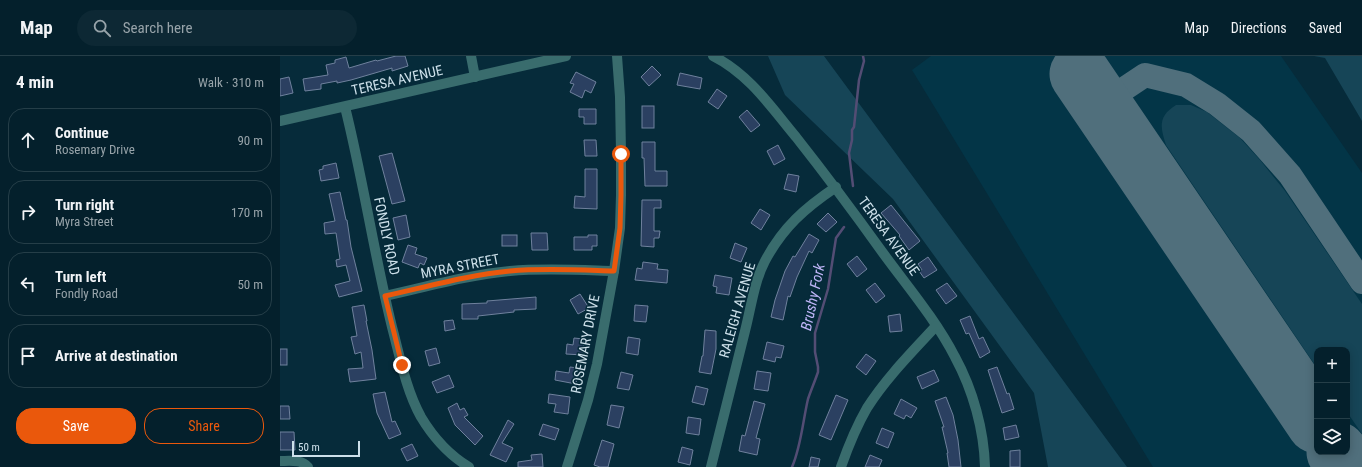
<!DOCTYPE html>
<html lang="en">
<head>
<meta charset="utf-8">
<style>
  body { margin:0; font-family:"Roboto Condensed",sans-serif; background:#0d2834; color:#f1f3f6 }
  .controls { position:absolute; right:12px; bottom:12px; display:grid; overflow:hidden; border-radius:8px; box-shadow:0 2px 10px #0003 }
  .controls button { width:36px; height:36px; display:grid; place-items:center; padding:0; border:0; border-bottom:1px solid #253e48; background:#04202c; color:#f1f3f6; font:20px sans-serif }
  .scale { position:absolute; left:12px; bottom:10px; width:68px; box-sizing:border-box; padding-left:4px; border:2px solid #cde0ea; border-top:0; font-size:11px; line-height:14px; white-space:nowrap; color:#cde0ea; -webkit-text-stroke:3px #062b3a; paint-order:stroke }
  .stop { position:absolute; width:12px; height:12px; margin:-9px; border:3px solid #ea580c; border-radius:50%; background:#fff }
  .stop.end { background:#ea580c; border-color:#fff; box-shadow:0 1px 4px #0008 }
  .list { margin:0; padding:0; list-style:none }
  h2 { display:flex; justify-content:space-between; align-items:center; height:52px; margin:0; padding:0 16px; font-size:17px }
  h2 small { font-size:13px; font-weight:400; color:#97a3a9 }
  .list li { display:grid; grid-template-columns:26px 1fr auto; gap:12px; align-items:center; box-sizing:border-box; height:64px; margin:0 8px 8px; padding:0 8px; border:1px solid #253e48; border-radius:16px }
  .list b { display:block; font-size:15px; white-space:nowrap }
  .list p { margin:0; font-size:13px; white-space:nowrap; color:#97a3a9 }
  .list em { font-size:13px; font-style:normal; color:#97a3a9 }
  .actions { display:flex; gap:8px; padding:12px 16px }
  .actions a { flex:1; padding:9px 0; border:1px solid #ea580c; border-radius:16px; text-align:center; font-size:14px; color:#ea580c }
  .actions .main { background:#ea580c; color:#fff }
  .icon { flex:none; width:22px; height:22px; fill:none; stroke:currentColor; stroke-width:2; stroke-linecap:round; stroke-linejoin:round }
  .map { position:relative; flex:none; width:1082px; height:411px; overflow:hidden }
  header { display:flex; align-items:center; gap:24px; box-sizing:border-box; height:56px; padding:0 20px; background:#04202c; border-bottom:1px solid #253e48 }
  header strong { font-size:19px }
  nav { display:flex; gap:22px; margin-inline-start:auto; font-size:14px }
  .search { width:280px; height:36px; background:#0d2834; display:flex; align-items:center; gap:10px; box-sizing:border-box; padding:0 14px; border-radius:22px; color:#97a3a9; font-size:15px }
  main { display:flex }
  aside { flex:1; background:#04202c }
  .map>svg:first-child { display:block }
  .built { fill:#033547; fill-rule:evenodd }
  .green { fill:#164557 }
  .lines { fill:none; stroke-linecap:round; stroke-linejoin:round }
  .stream { stroke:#534d74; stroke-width:2.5 }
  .taxiway { stroke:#506f7c; stroke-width:24 }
  .runway { stroke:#506f7c; stroke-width:61 }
  .building { fill:#2b4061; stroke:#6f819d }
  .minor { stroke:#396c6d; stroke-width:10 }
  .route { stroke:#ea580c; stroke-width:5 }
  .labels { text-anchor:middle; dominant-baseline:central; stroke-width:3; stroke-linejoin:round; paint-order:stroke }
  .street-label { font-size:14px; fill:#cde0ea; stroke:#062b3a }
  .water-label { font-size:15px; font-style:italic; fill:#beb5f7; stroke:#062b3a }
</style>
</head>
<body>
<header>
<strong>Map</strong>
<div class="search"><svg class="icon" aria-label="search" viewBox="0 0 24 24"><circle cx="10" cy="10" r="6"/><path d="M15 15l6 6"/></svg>Search here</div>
<nav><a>Map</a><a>Directions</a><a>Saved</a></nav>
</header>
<main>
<aside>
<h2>4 min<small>Walk · 310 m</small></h2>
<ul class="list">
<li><svg class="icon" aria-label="ahead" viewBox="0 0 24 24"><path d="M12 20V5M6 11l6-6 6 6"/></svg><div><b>Continue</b><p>Rosemary Drive</p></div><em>90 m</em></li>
<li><svg class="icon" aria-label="right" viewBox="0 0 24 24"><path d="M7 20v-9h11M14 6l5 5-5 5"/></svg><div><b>Turn right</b><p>Myra Street</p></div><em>170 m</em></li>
<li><svg class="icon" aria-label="left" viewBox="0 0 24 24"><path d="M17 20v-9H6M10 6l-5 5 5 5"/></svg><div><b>Turn left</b><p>Fondly Road</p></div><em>50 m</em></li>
<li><svg class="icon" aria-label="arrive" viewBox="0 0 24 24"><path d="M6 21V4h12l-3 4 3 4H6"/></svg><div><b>Arrive at destination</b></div></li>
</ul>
<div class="actions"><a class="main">Save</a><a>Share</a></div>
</aside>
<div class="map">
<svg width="1082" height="411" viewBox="0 0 1082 411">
  <rect width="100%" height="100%" fill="#062b3a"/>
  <path class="built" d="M651 0H1001L1082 117V411H873L632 14ZM1037 294H1067V396H1037Z"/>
  <g class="green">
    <path d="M488 0H544L847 411H768L754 337 613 143 505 39Z"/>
    <path d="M1034 0H1082V65L1045 2Z"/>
    <path d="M896 49H911L927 56 960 82 980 104 1005 135 1082 248V378L1067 356V294H1037V312L886 89C880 71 878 60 896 49Z"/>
  </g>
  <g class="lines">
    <g class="stream">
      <path d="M573 130 569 97 572 84V74L574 71 579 24 584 5 583 0"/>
      <path d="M512 411C521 391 523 364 528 343 531 334 535 325 538 316V311L535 296V277L548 233 556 182 564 171"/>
    </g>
    <path class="taxiway" d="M820 49 865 19 906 29 937 48 971 75 1010 119 1082 226"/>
    <g class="runway">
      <path d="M800 18 1037 367"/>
      <path d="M1057 396 1067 411"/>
    </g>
  </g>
  <g class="building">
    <path d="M116 0H125L128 10 112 15V12L71 24 57 27V25L41 28V33L25 35 23 23 48 19 46 9 55 7V4L66 1 69 12 96 4 97 5Z"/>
    <path d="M372 10 381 19 369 30 361 21Z"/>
    <path d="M296 16 316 26 311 37 305 34 302 42 290 36 294 28 290 27Z"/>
    <path d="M400 17 422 22 420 33 397 29Z"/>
    <path d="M9 21 13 37 0 40V23Z"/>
    <path d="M437 33 447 40 438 53 428 46Z"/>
    <rect x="362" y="50" width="12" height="22"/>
    <path d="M299 53H316V68H304V61H299Z"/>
    <path d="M467 54 480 69 471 76 459 61Z"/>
    <path d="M304 84H316L317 100H305Z"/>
    <path d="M362 86H375V115H387V130H365L364 102H362Z"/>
    <path d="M498 89 505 103 494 109 487 95Z"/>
    <path d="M112 97 125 145 112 148 99 100Z"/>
    <path d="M56 107 59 122 41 125 39 114 43 113V110Z"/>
    <path d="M305 113H317V153L294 152 295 140 305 141Z"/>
    <path d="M508 118 519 120 516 136 504 133Z"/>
    <path d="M60 136 66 164H67L71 191 82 235 59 241 55 229 70 225 66 209 57 211 56 204 60 203 56 177 45 178 44 167 55 165 49 138Z"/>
    <path d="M362 144H381V152H374V175H380L379 182H374V191L361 190Z"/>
    <path d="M611 149 640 185 629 194 619 180 620 179 601 157Z"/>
    <path d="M480 153 490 159 481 174 471 167Z"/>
    <path d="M548 157 557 166 546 176 537 168Z"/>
    <path d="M126 159 130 181 118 184 113 162Z"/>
    <path d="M251 177H267L268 194H252Z"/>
    <path d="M529 178 539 184 532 197 529 195 517 221 510 241 508 240 503 264 491 261 495 244 505 215 513 200 515 201Z"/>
    <rect x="222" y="179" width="15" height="11"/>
    <path d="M308 179H317V190H312V194H294V181H308Z"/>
    <path d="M455 187 467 192 461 206 450 202Z"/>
    <path d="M128 189 137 192 135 198 147 202 144 209 140 207 138 212 122 206Z"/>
    <path d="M577 200 587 213 577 221 567 208Z"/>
    <path d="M648 201 657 214 644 222 639 215 642 214 638 208Z"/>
    <path d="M363 206 378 208 377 213 388 214 387 227 355 224 357 212 362 213Z"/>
    <path d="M435 219 452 222 449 239 436 237 437 231 433 230Z"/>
    <path d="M595 227 605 240 596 247 586 234Z"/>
    <path d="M667 227 677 240 666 248 656 234Z"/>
    <path d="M300 238 309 252 298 258 290 244Z"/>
    <path d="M256 241V253L234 254V256L198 260V263H182V248L207 247V245Z"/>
    <path d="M84 249 87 265H86L92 294 96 323 70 326 68 313 83 312 81 296 75 298 71 281 77 280 72 251Z"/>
    <path d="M355 249 368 250 366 266 354 265Z"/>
    <path d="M620 258 622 275 610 276 608 260Z"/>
    <path d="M690 260 699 283 703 281 710 296 700 302 689 277 686 278 680 264Z"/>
    <path d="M173 264 175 273 165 275 164 265Z"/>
    <path d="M425 274 436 275V293L431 318 419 316 422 300H423Z"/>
    <path d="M348 281 360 283 358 299 346 297Z"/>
    <path d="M294 282 304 283 303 299 286 298 287 288 293 289Z"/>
    <path d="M487 286 504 290 501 302 496 301 495 306 483 303Z"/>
    <path d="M156 292 160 307 149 310 145 295Z"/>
    <rect x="0" y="293" width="7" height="16"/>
    <path d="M586 298 596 305 586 319 576 311Z"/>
    <path d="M290 311 298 312 296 328 275 324 276 315 289 317Z"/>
    <path d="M717 311 727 338 729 337 734 353 722 357 708 314Z"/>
    <path d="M654 314 659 325 642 333 637 321Z"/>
    <path d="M477 315 491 317 488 335 474 333Z"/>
    <path d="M341 316 353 319 349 334 337 332Z"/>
    <path d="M169 319 174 331 157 337 152 326Z"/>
    <path d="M416 330 428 333 424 349 412 346Z"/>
    <path d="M105 336 112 366 115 365 121 378 109 383 97 357 93 338Z"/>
    <path d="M269 338 290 341 288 358 274 356 276 348 268 347Z"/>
    <path d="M556 339 568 344 551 384 539 379Z"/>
    <path d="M666 341 673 359 678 384 681 411H669L667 397H668L662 371H664L655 345Z"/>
    <path d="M621 343 637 352 631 362 626 359 624 363 614 358Z"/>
    <path d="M474 345 485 348 476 382 480 383 477 399 459 395 462 379 465 380Z"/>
    <path d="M177 347 180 354 184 352 188 359 184 361 203 380 195 389 175 369 168 352Z"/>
    <path d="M331 349 344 351 339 372 327 369Z"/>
    <path d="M0 350H9L10 363H0Z"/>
    <path d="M408 361 421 363 419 379 406 377Z"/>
    <path d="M228 364 234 368 222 387 233 392 226 406 210 399Z"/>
    <path d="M263 368 279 373 275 384 259 379Z"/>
    <path d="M736 369 739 381 725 384 723 372Z"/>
    <path d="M602 372 614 377 608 392 596 387Z"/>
    <path d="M0 376H14L15 394H0Z"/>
    <path d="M322 384 334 388 328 411H320L314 409Z"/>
    <path d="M132 388 138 400 127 405 121 393Z"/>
    <path d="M402 391 413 394 410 409 398 406Z"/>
    <path d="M740 394V411H730V395Z"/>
    <path d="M262 398 263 411H238V406L252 404 251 399Z"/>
    <path d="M590 399 602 404 599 411H585Z"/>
    <path d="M531 401 540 403 538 411H529Z"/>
  </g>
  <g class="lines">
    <g class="minor">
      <path d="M191 0 195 21"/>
      <path d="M433 0C469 18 491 51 516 81 546 119 575 158 603 197 628 231 656 264 675 301 693 334 704 374 705 411"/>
      <path d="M65 51C83 123 94 198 112 271 120 301 126 334 141 361 153 381 169 399 189 411"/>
      <path d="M0 65 286 0"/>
      <path d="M105 240C146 231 188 219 230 215 264 212 300 214 334 215"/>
      <path d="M0 405C9 405 22 403 28 411"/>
      <path d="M287 411 308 344 317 308 334 215 340 172 341 139V97L340 41 337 0"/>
      <path d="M431 411C442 366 454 320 465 275 471 252 474 226 485 205 503 171 525 152 556 131"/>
      <path d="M561 411C568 391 576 371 587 352 606 322 632 296 656 270"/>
    </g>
  </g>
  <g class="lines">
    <path class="route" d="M122 309 105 240C146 231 188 219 230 215 264 212 300 214 334 215L340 172 341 139V98"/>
  </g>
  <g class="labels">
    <g class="street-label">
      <text transform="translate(117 24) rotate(-13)">TERESA AVENUE</text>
      <text transform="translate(107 180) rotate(78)">FONDLY ROAD</text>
      <text transform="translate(609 180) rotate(54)">TERESA AVENUE</text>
      <text transform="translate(180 210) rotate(-11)">MYRA STREET</text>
      <text transform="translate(457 254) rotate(-74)">RALEIGH AVENUE</text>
      <text transform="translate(305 288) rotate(-79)">ROSEMARY DRIVE</text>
    </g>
    <g class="water-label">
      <text transform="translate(533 241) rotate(-78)">Brushy Fork</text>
    </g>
  </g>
</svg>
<div class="controls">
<button>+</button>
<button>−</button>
<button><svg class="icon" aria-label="layers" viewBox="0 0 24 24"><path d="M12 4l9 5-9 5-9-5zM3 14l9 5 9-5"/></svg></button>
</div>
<div class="scale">50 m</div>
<div class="stop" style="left:341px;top:98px"></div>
<div class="stop end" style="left:122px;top:309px"></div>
</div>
</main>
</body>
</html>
